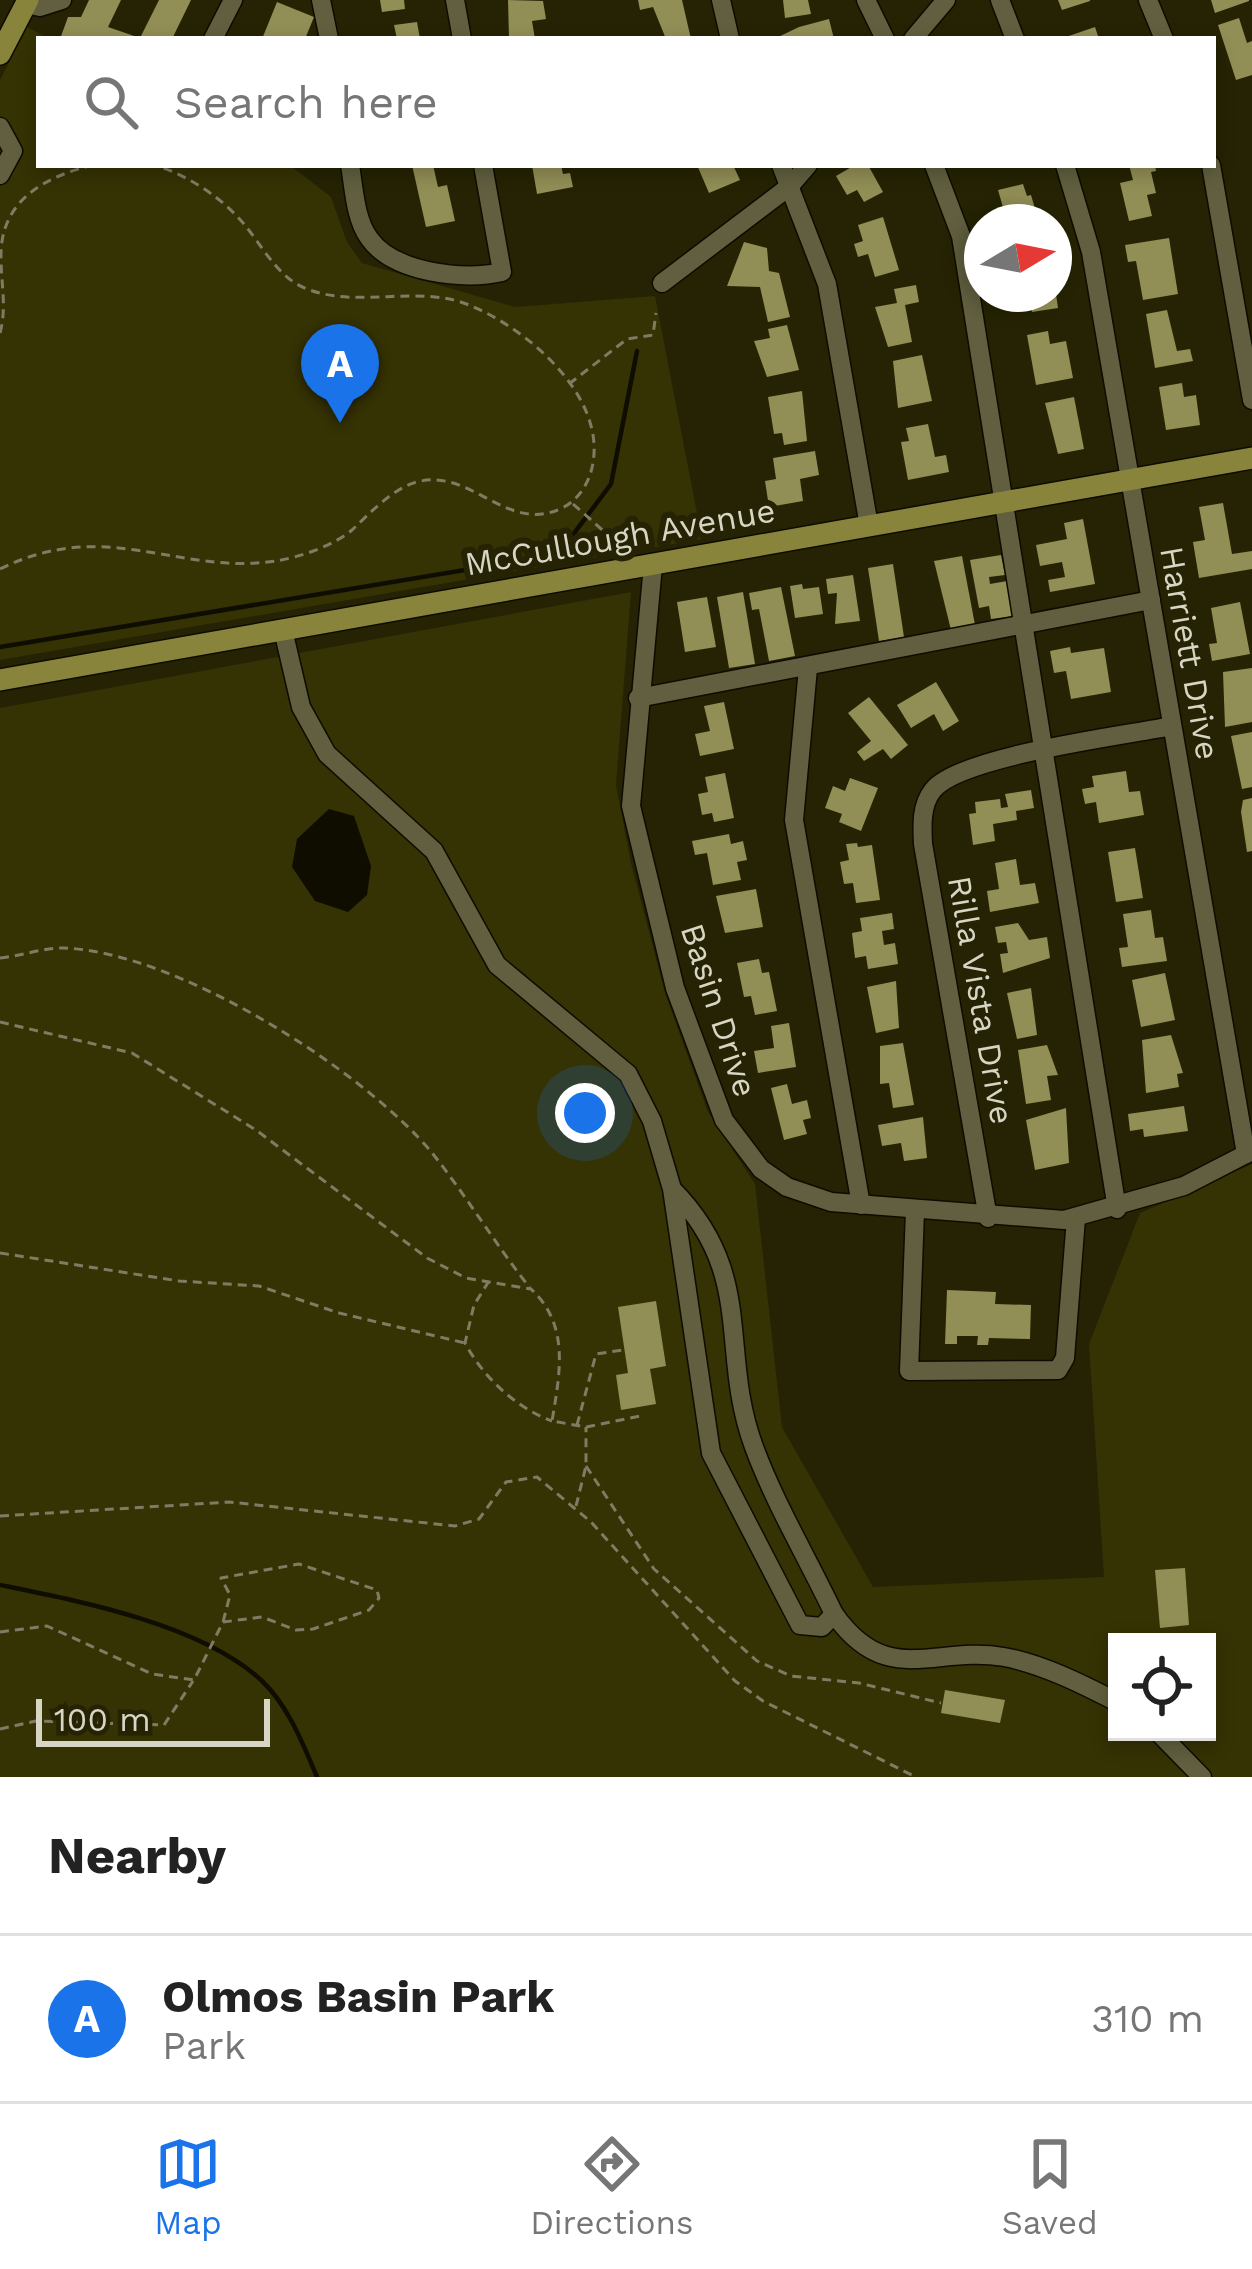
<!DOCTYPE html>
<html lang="en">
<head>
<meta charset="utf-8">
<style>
  body { margin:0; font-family:"Work Sans",sans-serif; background:#f6f6f6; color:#222 }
  .controls { position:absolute; right:36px; bottom:36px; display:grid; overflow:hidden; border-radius:0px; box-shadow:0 6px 18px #0003 }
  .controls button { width:108px; height:108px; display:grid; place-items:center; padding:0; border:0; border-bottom:3px solid #e0e0e0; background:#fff; color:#222; font:60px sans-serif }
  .compass { position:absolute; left:964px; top:204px; width:108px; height:108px; border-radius:50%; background:#fff; box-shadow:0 6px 18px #0003; rotate:80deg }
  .scale { position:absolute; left:36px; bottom:30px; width:234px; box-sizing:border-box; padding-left:12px; border:6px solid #d7d6c4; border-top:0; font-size:33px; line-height:42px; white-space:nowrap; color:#d7d6c4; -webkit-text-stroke:9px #252303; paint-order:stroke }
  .you { position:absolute; left:585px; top:1113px; width:42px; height:42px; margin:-30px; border:9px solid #fff; border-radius:50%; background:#1a73e8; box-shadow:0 0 0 18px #1a73e833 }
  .badge { display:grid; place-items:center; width:78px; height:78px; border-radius:50%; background:#1a73e8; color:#fff; font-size:39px; font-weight:700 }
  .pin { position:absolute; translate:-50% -99px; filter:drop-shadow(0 3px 6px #0008) }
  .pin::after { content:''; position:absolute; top:63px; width:42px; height:36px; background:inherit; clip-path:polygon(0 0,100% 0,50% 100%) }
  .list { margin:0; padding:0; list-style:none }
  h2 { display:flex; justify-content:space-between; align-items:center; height:156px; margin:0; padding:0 48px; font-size:51px }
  h2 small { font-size:39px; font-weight:400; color:#767676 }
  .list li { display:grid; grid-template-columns:78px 1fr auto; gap:36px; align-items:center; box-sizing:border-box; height:168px; padding:0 48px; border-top:3px solid #e0e0e0 }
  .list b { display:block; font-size:45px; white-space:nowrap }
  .list p { margin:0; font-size:39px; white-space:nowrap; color:#767676 }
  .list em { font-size:39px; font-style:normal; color:#767676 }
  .icon { flex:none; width:66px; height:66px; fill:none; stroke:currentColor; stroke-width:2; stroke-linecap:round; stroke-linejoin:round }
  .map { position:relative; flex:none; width:1252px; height:1777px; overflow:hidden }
  .search { position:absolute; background:#fff; box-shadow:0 6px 18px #0003; left:36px; right:36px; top:36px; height:132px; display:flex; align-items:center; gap:30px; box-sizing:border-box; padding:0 42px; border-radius:0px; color:#767676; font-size:45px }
  .sheet { height:324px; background:#fff }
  nav { display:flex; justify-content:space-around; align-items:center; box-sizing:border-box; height:168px; border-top:3px solid #e0e0e0; background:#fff; font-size:33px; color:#767676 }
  nav a { display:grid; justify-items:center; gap:6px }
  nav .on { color:#1a73e8 }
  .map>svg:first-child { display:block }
  .green { fill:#353204; fill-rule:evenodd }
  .water { fill:#0f0d00 }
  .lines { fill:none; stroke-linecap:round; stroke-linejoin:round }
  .stream { stroke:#0f0d00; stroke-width:4.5 }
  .building { fill:#918e56 }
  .minor-casing { stroke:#0e0c00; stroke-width:21 }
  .major-casing { stroke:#0e0c00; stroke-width:24 }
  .path { stroke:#7e7c63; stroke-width:3; stroke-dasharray:9 6; stroke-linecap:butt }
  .minor { stroke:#615f3f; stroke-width:18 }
  .major { stroke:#88843b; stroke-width:21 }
  .labels { text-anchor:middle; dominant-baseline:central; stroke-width:12; stroke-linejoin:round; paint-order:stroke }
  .street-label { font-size:33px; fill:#d7d6c4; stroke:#252303 }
</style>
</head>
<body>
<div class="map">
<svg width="1252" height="1777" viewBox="0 0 1252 1777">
  <rect width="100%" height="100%" fill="#252303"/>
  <g class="green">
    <path d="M27 27 50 39H39V165H290L331 197 347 242 362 263 515 307 655 296 702 539 0 660V80Z"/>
    <path d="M631 592 616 785 631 863 665 993 708 1112 755 1184 782 1427 873 1587 1104 1577 1089 1344 1140 1213 1252 1164V1777H0V708ZM1117 1642H1207V1732H1117Z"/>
  </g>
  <path class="water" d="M329 809 354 816 371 866 367 895 348 912 315 901 292 867 297 839Z"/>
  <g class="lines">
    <g class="stream">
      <path d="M560 552 611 484 637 351"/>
      <path d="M0 647 598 548"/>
      <path d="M0 1585C79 1601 200 1624 261 1680 288 1705 303 1744 317 1777"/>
    </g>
  </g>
  <g class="building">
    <path d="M89 0H121L108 27 140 38 159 0H191L172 39H60L68 17H81Z"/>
    <path d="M380 0H404L405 9 382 12Z"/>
    <path d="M508 0 543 1 546 19 532 21 535 39H509Z"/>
    <path d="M638 0H682L691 39H666L653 7 640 10Z"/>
    <path d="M783 0H808L811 14 785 18Z"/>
    <path d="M1058 0H1090V1L1062 10Z"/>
    <path d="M1211 0H1249V1L1215 13Z"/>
    <path d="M277 2 314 17 305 39H262Z"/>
    <path d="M1239 18 1247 43 1252 41V75L1236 80 1218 25Z"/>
    <path d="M829 19 834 39H774L799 27Z"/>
    <path d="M417 22 420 39H397L394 25Z"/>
    <path d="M1095 27 1099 39H1063V38Z"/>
    <path d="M412 165H433L438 187 447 185 455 221 426 227Z"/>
    <path d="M532 165H561L563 174 570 173 573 187 537 194Z"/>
    <path d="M697 165H733L740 180 709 193Z"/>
    <path d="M855 165H868L883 192 864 202 857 190 847 195 836 176Z"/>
    <path d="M1129 165H1155L1156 171 1151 172 1156 193 1147 195 1152 216 1129 221 1120 183 1133 180Z"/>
    <path d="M1023 184 1027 196 1031 195 1039 222 1007 221 998 190Z"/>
    <path d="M883 217 899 270 875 277 868 254 858 257 854 244 863 241 858 225Z"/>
    <path d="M1169 238 1178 294 1143 300 1136 261 1128 262 1125 245Z"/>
    <path d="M744 242 767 248 769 271 779 273 790 317 768 322 760 287 727 286Z"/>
    <path d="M916 285 919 302 905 305 912 342 888 347 875 307 897 303 894 289Z"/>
    <path d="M1029 294H1056L1058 308 1032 312Z"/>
    <path d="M1167 310 1177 351 1190 349 1193 361 1155 368 1146 314Z"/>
    <path d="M787 325 799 370 767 377 754 341 770 338 768 329Z"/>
    <path d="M1048 331 1050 344 1066 341 1073 378 1036 385 1027 335Z"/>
    <path d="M922 355 932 401 898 408 893 361Z"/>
    <path d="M1182 383 1184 397 1196 395 1200 425 1166 430 1159 387Z"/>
    <path d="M802 391 807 441 784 445 782 433 774 434 768 397Z"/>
    <path d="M1074 397 1084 449 1058 454 1045 403Z"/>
    <path d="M928 424 935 457 946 455 949 472 908 480 901 442 909 441 906 428Z"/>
    <path d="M815 451 819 475 800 479 803 501 769 507 765 481 776 479 773 458Z"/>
    <path d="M1223 503 1232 554 1252 551V569L1199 578 1193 542 1205 540 1199 507Z"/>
    <path d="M1083 519 1095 584 1050 592 1048 580 1065 577 1062 562 1040 566 1036 545 1067 539 1064 523Z"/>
    <path d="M1001 555 1005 575 989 577 990 584 1007 581 1013 616 991 619 989 606 979 608 970 560Z"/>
    <path d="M962 556 975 625 951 630 934 561Z"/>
    <path d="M893 564 904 637 879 641 868 568Z"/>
    <path d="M853 575 860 621 835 624 837 593 828 594 826 579Z"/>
    <path d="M802 584 803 589 819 587 823 614 795 618 790 586Z"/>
    <path d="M781 587 795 656 769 661 759 609 752 610 749 593Z"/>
    <path d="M743 592 755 664 729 668 717 597Z"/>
    <path d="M707 597 716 647 685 652 677 602Z"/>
    <path d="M1240 602 1250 654 1212 661 1209 644 1217 643 1211 608Z"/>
    <path d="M1070 647 1071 653 1104 648 1111 692 1071 699 1066 671 1054 673 1050 651Z"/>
    <path d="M1252 668V722L1225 727 1223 672Z"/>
    <path d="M936 682 959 721 943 731 934 714 911 728 897 705Z"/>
    <path d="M869 697 908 745 891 759 883 749 864 761 857 752 871 741 848 713Z"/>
    <path d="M724 702 734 749 700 756 695 734 710 731 704 706Z"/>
    <path d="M1252 732V787L1242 789 1231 736Z"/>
    <path d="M1126 771 1129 792 1140 791 1144 815 1099 823 1096 802 1085 804 1082 789 1094 787 1092 776Z"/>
    <path d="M725 773 734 818 714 822 712 813 702 815 698 794 708 792 705 777Z"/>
    <path d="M850 778 878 788 861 831 839 822 842 814 825 808 833 786 845 791Z"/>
    <path d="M1031 790 1034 808 1016 811 1017 820 993 824 995 841 973 845 969 814 976 813 975 802 1000 799 1001 808 1008 807 1005 794Z"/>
    <path d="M1252 798V851L1247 852 1241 812 1243 800Z"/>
    <path d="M729 834 731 844 743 841 747 860 737 862 741 880 713 885 707 853 695 855 692 841Z"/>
    <path d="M857 843 858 847 872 845 880 900 856 903 853 883 844 884 840 862 849 860 846 844Z"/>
    <path d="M1135 848 1143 898 1116 902 1108 852Z"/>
    <path d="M1016 859 1020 885 1035 883 1039 903 990 912 987 891 999 889 995 863Z"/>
    <path d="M756 889 763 927 725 933 716 896Z"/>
    <path d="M1151 910 1155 938 1163 937 1167 961 1122 967 1119 948 1128 947 1123 914Z"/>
    <path d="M892 913 894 929 882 931 884 945 895 943 898 964 868 969 866 956 855 958 852 933 862 931 860 918Z"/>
    <path d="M1018 923 1029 940 1047 937 1050 958 1003 973 1000 954 1008 953 1006 942 998 943 995 927Z"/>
    <path d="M759 959 762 973 769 972 777 1011 755 1015 751 996 744 997 737 963Z"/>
    <path d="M1165 973 1175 1020 1141 1027 1132 980Z"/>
    <path d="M896 981 899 1028 876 1033 867 987Z"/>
    <path d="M1031 988 1037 1035 1017 1039 1007 993Z"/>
    <path d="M789 1023 796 1067 758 1073 754 1051 774 1048 771 1026Z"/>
    <path d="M1171 1035 1183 1073 1177 1074 1179 1087 1146 1093 1142 1040Z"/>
    <path d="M903 1043 914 1105 893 1108 889 1083 880 1084V1046Z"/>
    <path d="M1047 1045 1058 1075 1047 1076 1051 1100 1026 1104 1018 1050Z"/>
    <path d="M787 1084 792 1104 807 1100 811 1118 803 1120 807 1134 784 1140 771 1088Z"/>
    <path d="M1184 1106 1188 1131 1144 1137 1143 1129 1130 1131 1128 1114Z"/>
    <path d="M1066 1108 1069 1163 1035 1170 1026 1120Z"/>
    <path d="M923 1117 927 1158 904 1161 901 1143 882 1146 878 1125Z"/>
    <path d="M947 1290 996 1292 995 1304 1031 1305 1030 1339 989 1338 988 1345H977L978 1336H957V1344H945Z"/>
    <path d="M656 1301 666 1366 650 1369 656 1404 621 1410 616 1375 628 1373 618 1307Z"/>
    <path d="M1185 1568 1189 1625 1160 1628 1155 1570Z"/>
    <path d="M945 1690 1005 1700 1000 1723 941 1713Z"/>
  </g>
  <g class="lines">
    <g class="minor-casing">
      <g id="minor">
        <path d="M321 0 329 39"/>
        <path d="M455 0 462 39"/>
        <path d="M721 0 730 39"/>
        <path d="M866 0 885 39"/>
        <path d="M1000 0 1015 39"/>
        <path d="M1148 0 1164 39"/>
        <path d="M26 4 40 7 62 0"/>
        <path d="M213 39 233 0"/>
        <path d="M913 39 946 0"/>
        <path d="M0 127 13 151 0 175"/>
        <path d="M350 165C354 188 355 219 369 238 393 273 465 281 502 272L483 165"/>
        <path d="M781 165 827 284 869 526"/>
        <path d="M934 165 961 236 1117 1209"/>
        <path d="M1065 165 1091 252 1246 1154"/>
        <path d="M1211 165 1252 400"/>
        <path d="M662 283 790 186 808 165"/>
        <path d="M653 565 631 806 675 988 724 1120 761 1169 787 1187 831 1202 1064 1220 1184 1186 1252 1151"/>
        <path d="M283 630 301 707 327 754 434 851 497 965 628 1074 652 1121 672 1189 711 1453 800 1625 822 1627 834 1614C808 1559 775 1504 754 1447 718 1350 757 1275 672 1189"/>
        <path d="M808 668 794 820 861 1205"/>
        <path d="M638 698 1151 600"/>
        <path d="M915 1211 909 1371 1058 1370 1065 1358 1076 1218"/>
        <path d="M988 1218 923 844C922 825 921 805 933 790 960 756 1122 736 1172 726"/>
        <path d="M834 1614C887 1689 934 1645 1004 1657 1042 1664 1082 1684 1117 1702"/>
        <path d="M1158 1732 1202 1777"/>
      </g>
    </g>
    <g class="major-casing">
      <g id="major">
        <path d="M0 54 28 0"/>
        <path d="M0 680 1252 458"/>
      </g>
    </g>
    <g class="path">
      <path d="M0 333C7 307 1 284 1 257 0 201 44 177 93 165"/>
      <path d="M569 384 627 339 653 335 656 313"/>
      <path d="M573 504 624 549"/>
      <path d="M0 569C108 516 176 576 276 561 300 557 333 546 352 530 369 514 393 488 417 482 471 467 507 535 562 508 575 502 585 489 590 475 614 402 529 329 469 305 418 284 358 309 307 289 278 278 263 247 244 224 221 197 189 176 155 165"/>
      <path d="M0 958C21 956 42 948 63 948 175 951 363 1069 433 1154 467 1197 496 1245 530 1288"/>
      <path d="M0 1022 132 1053 256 1130 427 1258 466 1278 531 1289C570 1325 560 1373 552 1421L586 1427 645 1415"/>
      <path d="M0 1253 179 1281 259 1286 339 1313 465 1343"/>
      <path d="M489 1281 474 1305 465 1343C483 1377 516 1408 552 1421"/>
      <path d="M577 1425 596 1354 623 1350"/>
      <path d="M586 1466 654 1569 757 1661 791 1676 859 1683 941 1703"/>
      <path d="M576 1506 586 1466V1427"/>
      <path d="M0 1516 229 1502 455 1526 479 1519 506 1482 537 1477 591 1522 735 1681 763 1701 916 1777"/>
      <path d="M0 1632 47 1626 152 1674 194 1680 223 1622 262 1617 296 1630 313 1629 369 1610 379 1598 377 1590 299 1564 221 1578 230 1595 223 1622"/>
      <path d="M0 1729 36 1721 164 1725 193 1681"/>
    </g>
    <use href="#minor" class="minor"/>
    <use href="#major" class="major"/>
  </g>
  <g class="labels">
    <g class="street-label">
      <text transform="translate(620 537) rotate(-10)">McCullough Avenue</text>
      <text transform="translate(1190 653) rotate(80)">Harriett Drive</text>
      <text transform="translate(981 1000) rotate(80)">Rilla Vista Drive</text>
      <text transform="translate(719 1010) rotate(72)">Basin Drive</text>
    </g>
  </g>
</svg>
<div class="controls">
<button><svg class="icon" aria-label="locate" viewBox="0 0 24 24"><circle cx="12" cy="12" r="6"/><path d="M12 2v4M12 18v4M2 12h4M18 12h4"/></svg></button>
</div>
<svg class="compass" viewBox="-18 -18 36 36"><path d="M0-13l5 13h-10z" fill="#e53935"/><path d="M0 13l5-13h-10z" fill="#767676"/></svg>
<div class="scale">100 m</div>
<div class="you"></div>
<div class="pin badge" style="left:340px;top:423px">A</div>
<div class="search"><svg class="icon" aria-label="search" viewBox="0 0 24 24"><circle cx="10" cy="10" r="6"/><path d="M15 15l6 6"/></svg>Search here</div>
</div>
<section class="sheet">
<h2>Nearby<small></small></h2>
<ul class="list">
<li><span class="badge">A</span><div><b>Olmos Basin Park</b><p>Park</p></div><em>310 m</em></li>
</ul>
</section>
<nav>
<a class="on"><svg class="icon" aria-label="map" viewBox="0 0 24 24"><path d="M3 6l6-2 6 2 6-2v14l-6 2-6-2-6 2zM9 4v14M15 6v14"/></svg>Map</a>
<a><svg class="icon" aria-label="directions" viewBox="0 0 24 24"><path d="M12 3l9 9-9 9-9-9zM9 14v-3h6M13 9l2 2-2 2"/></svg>Directions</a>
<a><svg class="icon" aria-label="saved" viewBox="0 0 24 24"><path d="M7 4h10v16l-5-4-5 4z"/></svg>Saved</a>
</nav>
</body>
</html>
